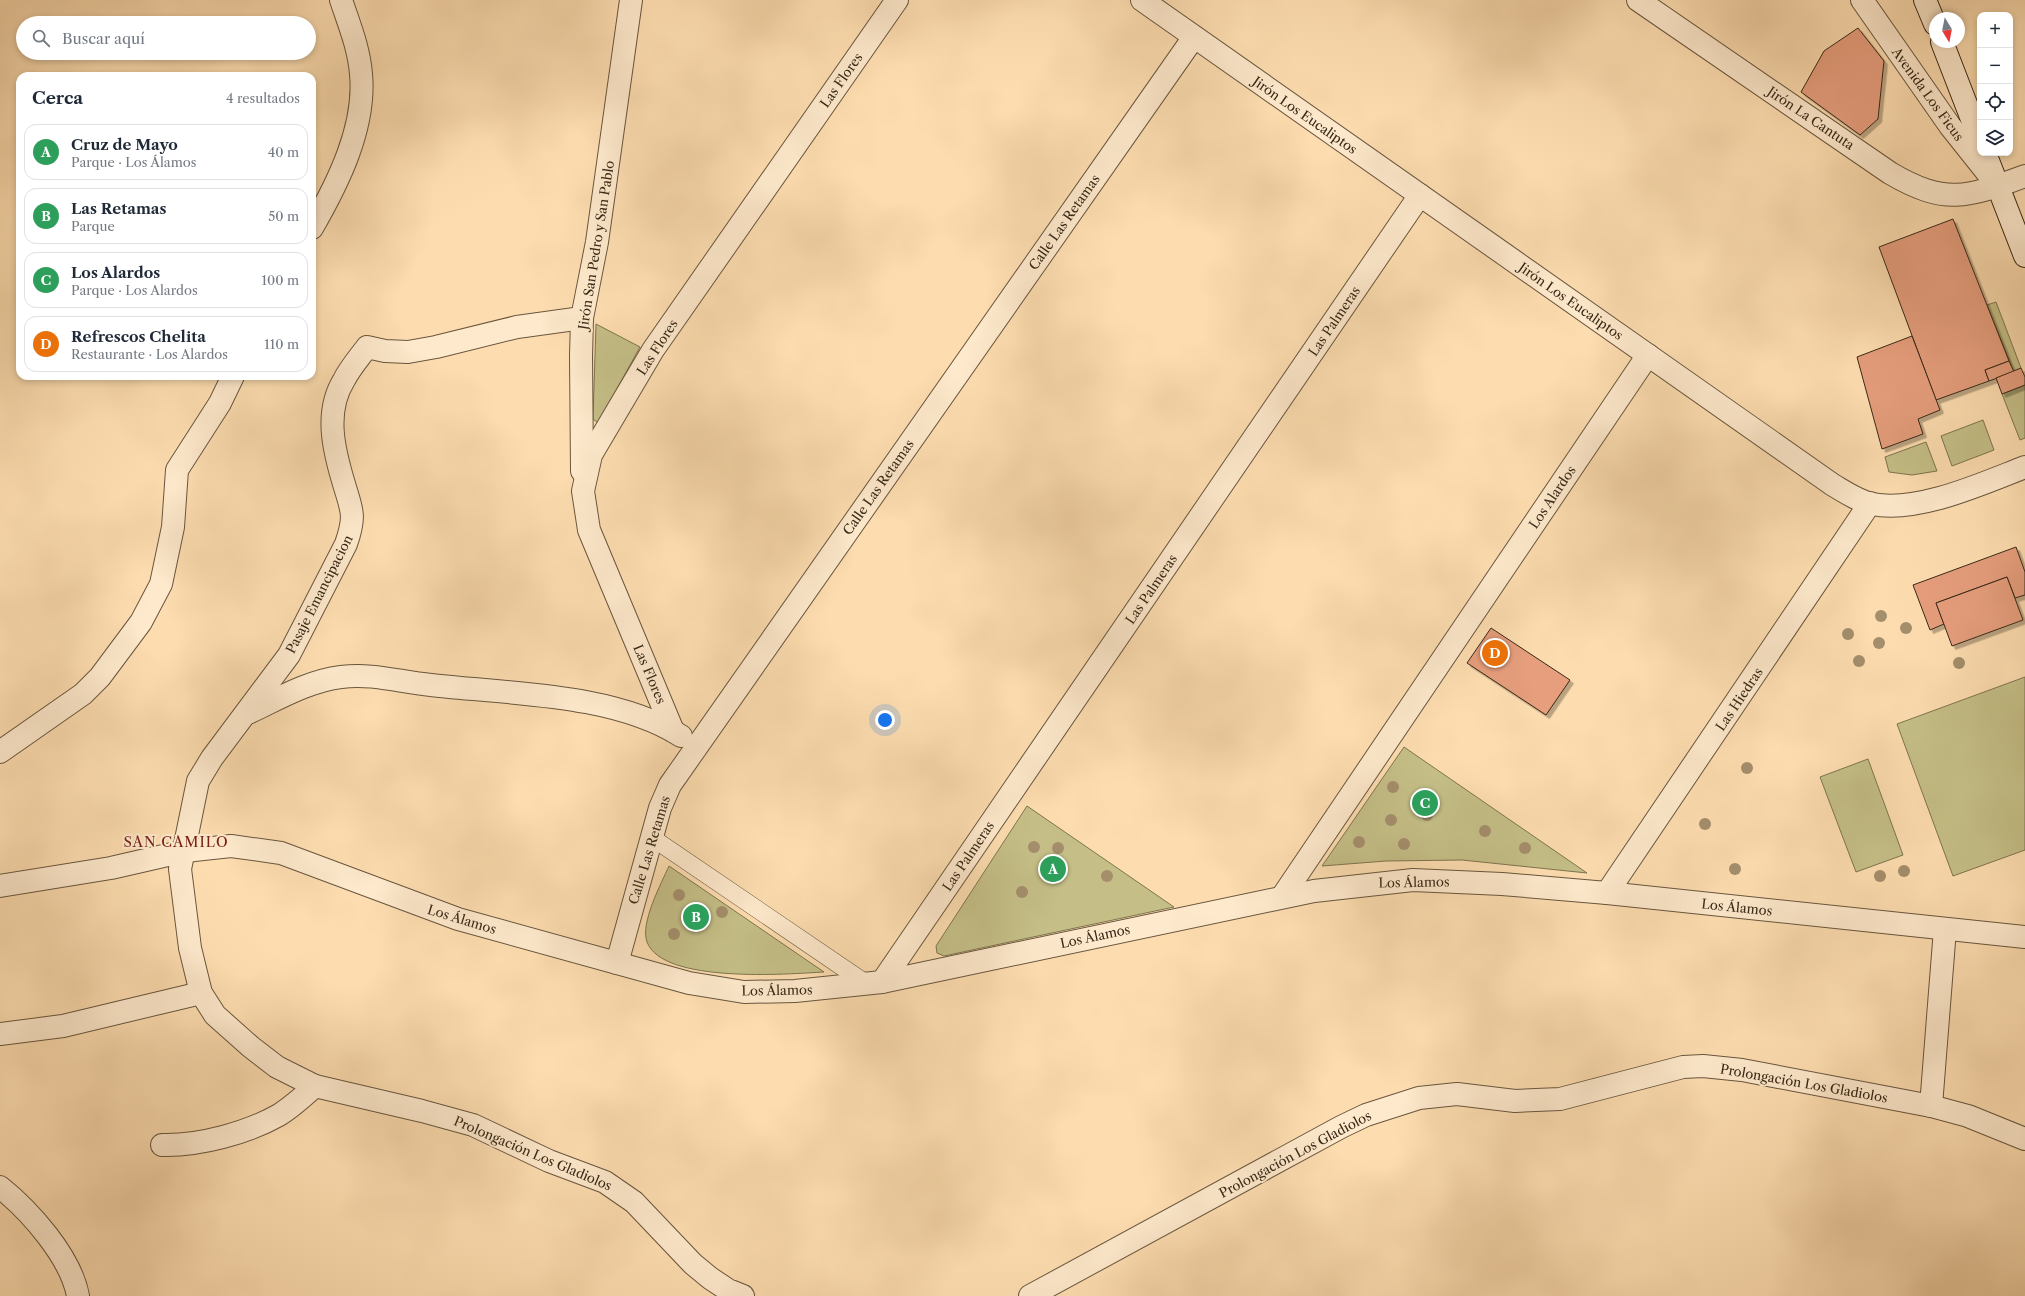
<!DOCTYPE html>
<html lang="es">
<head>
<meta charset="utf-8">
<style>
  body { margin:0; font-family:"Libre Caslon Text",serif; background:#f6f6f7; color:#1f2937 }
  .controls { position:absolute; right:12px; top:12px; display:grid; overflow:hidden; border-radius:8px; box-shadow:0 2px 6px #0003 }
  .controls button { width:36px; height:36px; display:grid; place-items:center; padding:0; border:0; border-bottom:1px solid #e0e1e3; background:#fff; color:#1f2937; font:20px sans-serif }
  .compass { position:absolute; left:1929px; top:12px; width:36px; height:36px; border-radius:50%; background:#fff; box-shadow:0 2px 6px #0003; rotate:170deg }
  .you { position:absolute; left:885px; top:720px; width:14px; height:14px; margin:-10px; border:3px solid #fff; border-radius:50%; background:#1a73e8; box-shadow:0 0 0 6px #1a73e833 }
  .badge { display:grid; place-items:center; width:26px; height:26px; border-radius:50%; background:#8f2418; color:#fff; font-size:13px; font-weight:700 }
  .pin { position:absolute; translate:-50% -50%; border:2px solid #fff; box-shadow:0 1px 4px #0006 }
  .list { margin:0; padding:0; list-style:none }
  h2 { display:flex; justify-content:space-between; align-items:center; height:52px; margin:0; padding:0 16px; font-size:17px }
  h2 small { font-size:13px; font-weight:400; color:#747a83 }
  .list li { display:grid; grid-template-columns:26px 1fr auto; gap:12px; align-items:center; box-sizing:border-box; height:56px; margin:0 8px 8px; padding:0 8px; border:1px solid #e0e1e3; border-radius:12px }
  .list b { display:block; font-size:15px; white-space:nowrap }
  .list p { margin:0; font-size:13px; white-space:nowrap; color:#747a83 }
  .list em { font-size:13px; font-style:normal; color:#747a83 }
  .icon { flex:none; width:22px; height:22px; fill:none; stroke:currentColor; stroke-width:2; stroke-linecap:round; stroke-linejoin:round }
  .map { position:relative; flex:none; width:2025px; height:1296px; overflow:hidden }
  .search { position:absolute; background:#fff; box-shadow:0 2px 6px #0003; left:16px; top:16px; width:300px; height:44px; display:flex; align-items:center; gap:10px; box-sizing:border-box; padding:0 14px; border-radius:22px; color:#747a83; font-size:15px }
  .panel { position:absolute; background:#fff; box-shadow:0 2px 6px #0003; left:16px; top:72px; width:300px; height:308px; border-radius:12px }
  .map>svg:first-child { display:block }
  .green { fill:#c5bf87; stroke:#7e7450 }
  .building { fill:#e69e7d; stroke:#382918; filter:url(#shadow) }
  .lines { fill:none; stroke-linecap:round; stroke-linejoin:round }
  .lane-casing { stroke:#69563e; stroke-width:18 }
  .street-casing { stroke:#69563e; stroke-width:24 }
  .secondary-casing { stroke:#382918; stroke-width:24 }
  .lane { stroke:#fee9cc; stroke-width:17 }
  .street { stroke:#fee9cc; stroke-width:22 }
  .secondary { stroke:#fee9cc; stroke-width:22 }
  .tree { fill:#a48e6c }
  .labels { text-anchor:middle; dominant-baseline:central; stroke-width:4; stroke-linejoin:round; paint-order:stroke }
  .street-label { font-size:13px; fill:#382918; stroke:#fee9cc }
  .neighbourhood-label { font-size:14px; letter-spacing:1px; fill:#7a1f14; stroke:#fee9cc }
</style>
</head>
<body>
<div class="map">
<svg width="2025" height="1296" viewBox="0 0 2025 1296">
  <defs>
    <filter id="shadow"><feDropShadow dx="3.5" dy="3.5" stdDeviation="0" flood-color="#0004"/></filter>
  </defs>
  <rect width="100%" height="100%" fill="#fdddb0"/>
  <filter id="stains"><feTurbulence type="fractalNoise" baseFrequency=".005" numOctaves="4"/><feColorMatrix values="0 0 0 0 .2 0 0 0 0 .09 0 0 0 0 .02 0 0 0 .5 -.17"/></filter>
  <radialGradient id="worn" r=".72"><stop offset=".6" stop-color="#630" stop-opacity="0"/><stop offset="1" stop-color="#630" stop-opacity=".3"/></radialGradient>
  <g class="green">
    <path d="M1996 302 2021 368 2014 372 1987 305Z"/>
    <path d="M596 324 640 347 598 423 593 419Z"/>
    <path d="M2025 385V438L2020 440 2002 394Z"/>
    <path d="M1983 420 1994 450 1952 466 1941 436Z"/>
    <path d="M1926 442 1937 471 1912 475 1889 472 1885 457Z"/>
    <path d="M2025 677V850L1953 876 1897 724Z"/>
    <path d="M1404 747 1587 873 1462 860 1386 861 1322 866Z"/>
    <path d="M1868 759 1903 855 1856 872 1820 777Z"/>
    <path d="M1027 806 1174 907 944 956 937 953 936 946Z"/>
    <path d="M669 866 824 972C788 974 663 984 647 942 640 923 661 884 669 866Z"/>
  </g>
  <g class="building">
    <path d="M1858 28 1884 61 1878 119 1860 135 1801 92 1824 51Z"/>
    <path d="M1953 219 2009 361 1985 370 1989 381 1936 400 1879 247Z"/>
    <path d="M1912 336 1940 410 1918 419 1923 434 1882 449 1857 357Z"/>
    <path d="M2009 361 2014 372 1989 381 1985 370Z"/>
    <path d="M2021 368 2025 377V385L2002 394 1996 378Z"/>
    <path d="M2016 547 2025 572V595L2015 598 2007 577 1936 603 1944 624 1930 630 1913 585Z"/>
    <path d="M2007 577 2023 620 1952 646 1936 603Z"/>
    <path d="M1491 628 1570 680 1546 715 1467 663Z"/>
  </g>
  <g class="lines">
    <g class="lane-casing">
      <path id="lane" d="M651 837 867 984"/>
    </g>
    <g class="street-casing">
      <g id="street">
        <path d="M1142 0 1833 485C1845 492 1858 501 1872 504 1918 513 1981 484 2025 467"/>
        <path d="M1638 0 1890 173C1946 206 1968 197 2025 176"/>
        <path d="M1862 0 1950 126 1993 180"/>
        <path d="M312 228C338 183 366 127 361 74 359 48 349 24 341 0"/>
        <path d="M582 318 517 327 436 347 408 352 385 351 367 347C359 358 350 368 344 380 324 412 334 451 344 484 352 511 356 515 346 544L289 655 212 758 198 781 180 869 190 948 201 993 215 1015 251 1047 277 1067 315 1086 422 1111 473 1125 549 1161 605 1182 634 1202 693 1264 710 1278 728 1290 743 1296"/>
        <path d="M582 471 581 356 582 318 597 242 631 0"/>
        <path d="M248 713C278 699 308 681 341 677 373 673 399 682 431 685 508 694 614 693 681 736"/>
        <path d="M673 731 589 530 583 491 591 455 653 350 897 0"/>
        <path d="M0 752 83 694 100 677 141 622 161 584 173 527 177 470 220 403 233 376"/>
        <path d="M0 886 111 868 185 851 231 846 281 853 458 919 689 983 744 992 795 991 882 982 1314 891 1413 880 1502 884 1607 893 2025 937"/>
        <path d="M1607 893 1870 503"/>
        <path d="M1282 897 1648 355"/>
        <path d="M617 963 660 808 670 785 1194 37"/>
        <path d="M882 982 1420 195"/>
        <path d="M0 1034 63 1026 201 993"/>
        <path d="M1931 1106 1945 929"/>
        <path d="M162 1145C199 1146 247 1133 279 1115 292 1107 304 1096 315 1086"/>
        <path d="M0 1187C30 1211 71 1257 78 1296"/>
        <path d="M1030 1296 1341 1127 1366 1115 1419 1098 1457 1094 1515 1101 1560 1099 1683 1067 1703 1066 1742 1070 1931 1106 1968 1116 2025 1139"/>
      </g>
    </g>
    <g class="secondary-casing">
      <g id="secondary">
        <path d="M1925 0 1935 24"/>
        <path d="M1942 42 1980 140"/>
        <path d="M1985 153 2025 256"/>
      </g>
    </g>
    <use href="#lane" class="lane"/>
    <use href="#street" class="street"/>
    <use href="#secondary" class="secondary"/>
  </g>
  <g class="tree">
    <circle cx="1881" cy="616" r="6"/>
    <circle cx="1906" cy="628" r="6"/>
    <circle cx="1848" cy="634" r="6"/>
    <circle cx="1879" cy="643" r="6"/>
    <circle cx="1859" cy="661" r="6"/>
    <circle cx="1959" cy="663" r="6"/>
    <circle cx="1747" cy="768" r="6"/>
    <circle cx="1393" cy="787" r="6"/>
    <circle cx="1427" cy="815" r="6"/>
    <circle cx="1391" cy="820" r="6"/>
    <circle cx="1705" cy="824" r="6"/>
    <circle cx="1485" cy="831" r="6"/>
    <circle cx="1359" cy="842" r="6"/>
    <circle cx="1404" cy="844" r="6"/>
    <circle cx="1034" cy="847" r="6"/>
    <circle cx="1058" cy="848" r="6"/>
    <circle cx="1525" cy="848" r="6"/>
    <circle cx="1735" cy="869" r="6"/>
    <circle cx="1904" cy="871" r="6"/>
    <circle cx="1107" cy="876" r="6"/>
    <circle cx="1880" cy="876" r="6"/>
    <circle cx="1022" cy="892" r="6"/>
    <circle cx="679" cy="895" r="6"/>
    <circle cx="722" cy="912" r="6"/>
    <circle cx="674" cy="934" r="6"/>
  </g>
  <g class="labels">
    <g class="street-label">
      <text transform="translate(841 80) rotate(-55)">Las Flores</text>
      <text transform="translate(1928 94) rotate(54)">Avenida Los Ficus</text>
      <text transform="translate(1305 115) rotate(35)">Jirón Los Eucaliptos</text>
      <text transform="translate(1811 118) rotate(34)">Jirón La Cantuta</text>
      <text transform="translate(1064 222) rotate(-55)">Calle Las Retamas</text>
      <text transform="translate(596 245) rotate(-81)">Jirón San Pedro y San Pablo</text>
      <text transform="translate(1571 301) rotate(35)">Jirón Los Eucaliptos</text>
      <text transform="translate(1334 321) rotate(-56)">Las Palmeras</text>
      <text transform="translate(657 347) rotate(-57)">Las Flores</text>
      <text transform="translate(878 487) rotate(-55)">Calle Las Retamas</text>
      <text transform="translate(1552 497) rotate(-56)">Los Alardos</text>
      <text transform="translate(1151 589) rotate(-56)">Las Palmeras</text>
      <text transform="translate(319 594) rotate(-63)">Pasaje Emancipacion</text>
      <text transform="translate(650 674) rotate(67)">Las Flores</text>
      <text transform="translate(1739 699) rotate(-56)">Las Hiedras</text>
      <text transform="translate(649 850) rotate(-73)">Calle Las Retamas</text>
      <text transform="translate(968 856) rotate(-56)">Las Palmeras</text>
      <text transform="translate(1414 882) rotate(-1)">Los Álamos</text>
      <text transform="translate(1737 907) rotate(6)">Los Álamos</text>
      <text transform="translate(462 919) rotate(17)">Los Álamos</text>
      <text transform="translate(1095 936) rotate(-12)">Los Álamos</text>
      <text transform="translate(777 990) rotate(-1)">Los Álamos</text>
      <text transform="translate(1804 1083) rotate(10)">Prolongación Los Gladiolos</text>
      <text transform="translate(533 1153) rotate(23)">Prolongación Los Gladiolos</text>
      <text transform="translate(1295 1154) rotate(-28)">Prolongación Los Gladiolos</text>
    </g>
    <g class="neighbourhood-label">
      <text x="176" y="842">SAN CAMILO</text>
    </g>
  </g>
  <rect width="100%" height="100%" filter="url(#stains)"/>
  <rect width="100%" height="100%" fill="url(#worn)"/>
</svg>
<div class="controls">
<button>+</button>
<button>−</button>
<button><svg class="icon" aria-label="locate" viewBox="0 0 24 24"><circle cx="12" cy="12" r="6"/><path d="M12 2v4M12 18v4M2 12h4M18 12h4"/></svg></button>
<button><svg class="icon" aria-label="layers" viewBox="0 0 24 24"><path d="M12 4l9 5-9 5-9-5zM3 14l9 5 9-5"/></svg></button>
</div>
<svg class="compass" viewBox="-18 -18 36 36"><path d="M0-13l5 13h-10z" fill="#e53935"/><path d="M0 13l5-13h-10z" fill="#747a83"/></svg>
<div class="you"></div>
<div class="pin badge" style="left:1053px;top:869px;background:#2e9e5b">A</div>
<div class="pin badge" style="left:696px;top:917px;background:#2e9e5b">B</div>
<div class="pin badge" style="left:1425px;top:803px;background:#2e9e5b">C</div>
<div class="pin badge" style="left:1495px;top:653px;background:#e8710a">D</div>
<div class="search"><svg class="icon" aria-label="search" viewBox="0 0 24 24"><circle cx="10" cy="10" r="6"/><path d="M15 15l6 6"/></svg>Buscar aquí</div>
<section class="panel">
<h2>Cerca<small>4 resultados</small></h2>
<ul class="list">
<li><span class="badge" style="background:#2e9e5b">A</span><div><b>Cruz de Mayo</b><p>Parque · Los Álamos</p></div><em>40 m</em></li>
<li><span class="badge" style="background:#2e9e5b">B</span><div><b>Las Retamas</b><p>Parque</p></div><em>50 m</em></li>
<li><span class="badge" style="background:#2e9e5b">C</span><div><b>Los Alardos</b><p>Parque · Los Alardos</p></div><em>100 m</em></li>
<li><span class="badge" style="background:#e8710a">D</span><div><b>Refrescos Chelita</b><p>Restaurante · Los Alardos</p></div><em>110 m</em></li>
</ul>
</section>
</div>
</body>
</html>
